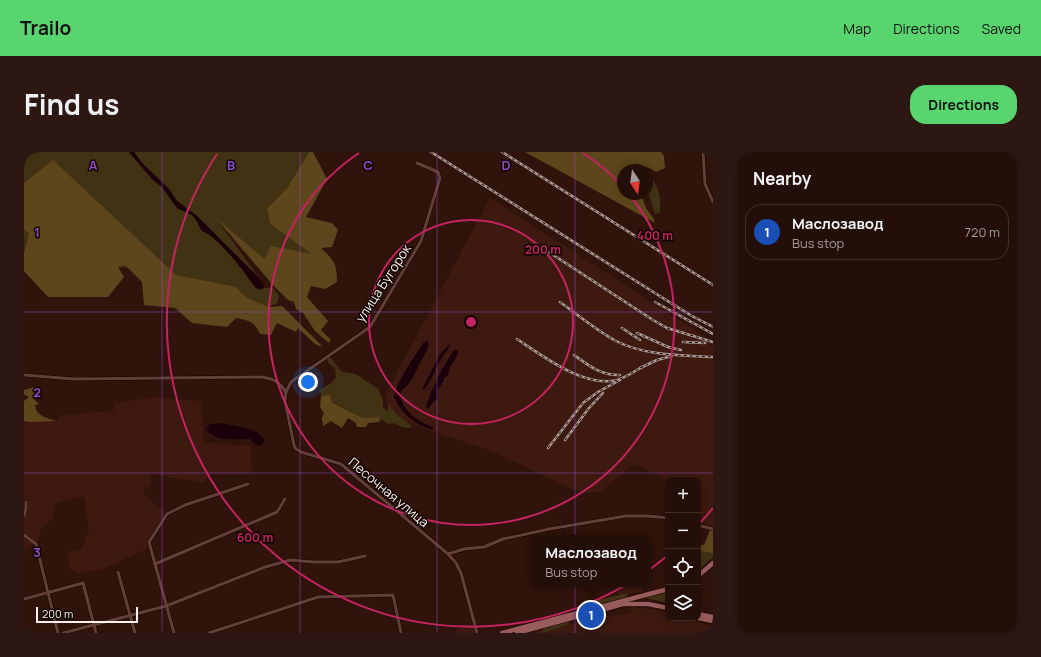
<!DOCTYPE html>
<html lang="en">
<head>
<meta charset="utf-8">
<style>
  body { margin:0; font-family:Manrope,sans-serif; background:#2c1712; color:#f1f3f6 }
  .controls { position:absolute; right:12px; bottom:12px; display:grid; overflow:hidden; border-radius:8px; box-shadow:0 2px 10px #0003 }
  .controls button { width:36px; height:36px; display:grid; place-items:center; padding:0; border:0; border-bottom:1px solid #412e29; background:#240e08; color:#f1f3f6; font:20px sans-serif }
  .compass { position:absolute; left:593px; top:12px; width:36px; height:36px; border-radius:50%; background:#240e08; box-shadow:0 2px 10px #0003; rotate:167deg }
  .scale { position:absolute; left:12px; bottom:10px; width:102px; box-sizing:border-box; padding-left:4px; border:2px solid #fef1ed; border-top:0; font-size:11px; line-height:14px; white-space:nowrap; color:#fef1ed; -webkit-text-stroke:3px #100402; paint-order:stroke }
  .you { position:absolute; left:284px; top:230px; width:14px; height:14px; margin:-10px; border:3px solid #fff; border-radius:50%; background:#1a73e8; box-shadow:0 0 0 6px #1a73e833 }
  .badge { display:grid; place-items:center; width:26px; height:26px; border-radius:50%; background:#59d56f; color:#fff; font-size:13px; font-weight:700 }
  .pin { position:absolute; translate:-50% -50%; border:2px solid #fff; box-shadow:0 1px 4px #0006 }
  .popup { position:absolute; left:507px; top:383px; width:120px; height:52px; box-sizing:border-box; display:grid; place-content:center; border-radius:8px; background:#240e08; filter:drop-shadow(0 1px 3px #0005); font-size:13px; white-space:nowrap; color:#a39c9c }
  .popup b { font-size:15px; color:#f1f3f6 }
  .popup::after { content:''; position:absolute; left:50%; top:100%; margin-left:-8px; border:8px solid transparent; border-top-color:#240e08 }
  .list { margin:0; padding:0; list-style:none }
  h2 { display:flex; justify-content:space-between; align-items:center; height:52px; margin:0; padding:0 16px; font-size:17px }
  h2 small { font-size:13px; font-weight:400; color:#a39c9c }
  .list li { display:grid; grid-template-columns:26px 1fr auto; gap:12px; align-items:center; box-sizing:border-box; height:56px; margin:0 8px 8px; padding:0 8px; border:1px solid #412e29; border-radius:16px }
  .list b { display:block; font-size:15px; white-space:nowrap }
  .list p { margin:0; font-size:13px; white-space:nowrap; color:#a39c9c }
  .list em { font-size:13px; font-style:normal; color:#a39c9c }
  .icon { flex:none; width:22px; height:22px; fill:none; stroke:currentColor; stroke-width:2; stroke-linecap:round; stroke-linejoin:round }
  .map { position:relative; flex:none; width:689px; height:481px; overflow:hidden; border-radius:16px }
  header { display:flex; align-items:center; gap:24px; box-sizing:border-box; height:56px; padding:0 20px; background:#59d56f; color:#111 }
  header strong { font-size:19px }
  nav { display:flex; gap:22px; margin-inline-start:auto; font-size:14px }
  .intro { display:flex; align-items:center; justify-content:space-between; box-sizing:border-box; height:96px; padding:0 24px }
  h1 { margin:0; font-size:28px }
  .button { padding:10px 18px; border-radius:16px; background:#59d56f; color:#111; font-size:14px; font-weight:700 }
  main { display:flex; gap:24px; padding:0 24px }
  aside { flex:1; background:#240e08; border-radius:16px; box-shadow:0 2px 10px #0003 }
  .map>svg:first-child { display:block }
  .built { fill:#3d190f }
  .green { fill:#423214 }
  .forest { fill:#5d461b }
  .water { fill:#1a000b }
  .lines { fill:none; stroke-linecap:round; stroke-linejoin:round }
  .minor-casing { stroke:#160100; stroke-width:4 }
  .primary-casing { stroke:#160100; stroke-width:5.5 }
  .minor { stroke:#624037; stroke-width:3 }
  .primary { stroke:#995c5c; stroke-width:4.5 }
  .rail-casing { stroke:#ae9a95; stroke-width:2.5 }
  .rail { stroke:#100402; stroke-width:1; stroke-dasharray:3; stroke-linecap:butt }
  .grid { fill:none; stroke:#8f4ac6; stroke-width:1; stroke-opacity:0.55 }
  .ring { fill:none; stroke:#c52362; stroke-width:2 }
  .labels { text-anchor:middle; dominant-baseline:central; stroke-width:3; stroke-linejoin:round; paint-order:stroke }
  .street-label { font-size:13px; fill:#fef1ed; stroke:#100402 }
  .grid-label { font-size:13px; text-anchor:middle; font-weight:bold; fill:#8f4ac6; stroke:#100402; stroke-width:3; stroke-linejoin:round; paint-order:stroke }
  .centre { fill:#c52362; stroke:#100402; stroke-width:2 }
  .ring-label { font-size:12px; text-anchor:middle; font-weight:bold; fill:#c52362; stroke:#100402; stroke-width:3; stroke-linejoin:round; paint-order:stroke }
</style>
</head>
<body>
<header>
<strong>Trailo</strong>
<nav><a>Map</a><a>Directions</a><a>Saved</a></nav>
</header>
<div class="intro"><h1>Find us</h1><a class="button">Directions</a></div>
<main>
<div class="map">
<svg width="689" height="481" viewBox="0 0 689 481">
  <rect width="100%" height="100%" fill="#30130b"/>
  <g class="built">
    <path d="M466 46 689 190V374L680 371 674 362V328L644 329 610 312 576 340 556 341 468 299 369 266 361 243Z"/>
    <path d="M128 245 177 249 180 290 227 294 228 321 184 322 181 331 126 322 128 330 126 335 120 336 121 344 144 361 122 397 77 418 54 421 45 416 43 399 57 398 65 378 60 345 45 347 31 352 29 367 18 375 12 392 1 399 0 413V269H33L36 263 89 259 91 251Z"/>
    <path d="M591 432H618V439L594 444Z"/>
    <path d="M608 455 640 459 644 461V466H661L689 475 687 481H507L528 475 530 477 581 463 582 465 607 461Z"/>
    <path d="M446 473H449L452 481H429L434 476Z"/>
  </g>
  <g class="green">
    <path d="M0 0H105L129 28 138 35 153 56 168 63 173 70 178 79C189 82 210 107 218 117 223 124 228 135 236 138L241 136H249L255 144 253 151 245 155 222 145 212 135 208 134 108 115 35 120 5 82 0 98V79H2L0 76Z"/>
    <path d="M110 0H285L263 36 243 58 246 72 289 102 242 108 192 66 240 133 234 125 173 64 153 49 145 36 118 11Z"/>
    <path d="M623 22C635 31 637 46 636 60L631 62 623 37Z"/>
    <path d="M306 205 318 220 332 222 354 237 359 248V256L364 259V251L373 263 389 275C383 277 376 275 370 271L364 272 359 268 356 269V265L340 266 330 262 308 249 306 242 297 244 296 238 307 231 312 226 311 216 305 212 303 206Z"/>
    <path d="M674 399 689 401V405L674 419Z"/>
    <path d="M644 439V451L622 446V445Z"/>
    <path d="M604 441 603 445 564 456 562 454 561 452 569 450 570 449Z"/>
    <path d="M543 469 546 472 519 481V478L521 475Z"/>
  </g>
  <g class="forest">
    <path d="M285 0H289L303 27 282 65 308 71 314 78 308 95 297 96C310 108 313 112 313 130L301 137 287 134 283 145 304 169 297 178 307 188 305 191 291 179 279 161 272 157 270 150 264 148 248 132 191 65 241 107 247 94 288 102 246 72 243 57 263 36Z"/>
    <path d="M501 0H637L640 4 641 16 632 20C625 16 619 11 613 18H599V42H617L622 56 630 67 631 71Z"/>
    <path d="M29 8 152 123 208 134 212 135 222 145 245 155 258 154 299 195 291 192 274 176 272 180 253 171 247 183 236 182C230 169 226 169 212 166L203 175 168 171 151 156 120 153 118 130 101 113 94 115 100 125 84 145H24L0 119V100L5 81 0 78V31Z"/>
    <path d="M10 235 11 240 9 246 15 252 11 253C12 265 24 266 33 269L6 270 0 269V249L4 246V244L0 243V238Z"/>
    <path d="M306 242 308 250 330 262 340 266 356 265 355 270 344 271 342 275H333L332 271 324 266 318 276 307 269 299 274 298 266 300 261 296 255 297 244Z"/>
    <path d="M686 378 689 379V401L674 399V393H680Z"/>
  </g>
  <g class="water">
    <path d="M105 0H110L118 11 144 37 153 49 173 64 234 125 240 134 239 137 232 136C223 123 192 82 178 79L171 66 168 63 153 56 138 35 129 28Z"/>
    <path d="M403 188 405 192C403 200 398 206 395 213 389 225 388 230 377 239 374 256 395 271 409 275V278C391 273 378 262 370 245 373 228 390 206 399 191Z"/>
    <path d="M426 192V194L414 212 410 221 402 236 398 237 416 202Z"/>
    <path d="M431 197 435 200 426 215 424 223 420 226 419 230 413 239 414 248 410 249 404 257 402 255C408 234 419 214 431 197Z"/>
    <path d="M195 271C208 274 235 275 241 289L237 294C231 293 230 291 226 287 213 287 190 290 182 277L186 272Z"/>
  </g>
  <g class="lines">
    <g class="minor-casing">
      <g id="minor">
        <path d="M679 0 681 32 689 50"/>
        <path d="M393 11 414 20 416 26 397 89 346 175 267 230 262 240 261 249 270 293 272 297 277 300 317 312 424 402 440 397 460 395 479 387 525 377 602 364H623L644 366"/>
        <path d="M0 223 50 227 237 225C251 227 254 229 262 240"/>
        <path d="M0 364 2 357V350"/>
        <path d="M674 373 689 377"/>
        <path d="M0 383 12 392 34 481"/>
        <path d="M424 402 432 411 437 421 453 481"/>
        <path d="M131 412 253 360 261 347"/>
        <path d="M94 420 111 481"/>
        <path d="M0 447 59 431 72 481"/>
        <path d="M39 481 142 454 241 415 266 408 289 410H314L341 404"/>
        <path d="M150 481 125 390 143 362 161 353 224 332"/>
        <path d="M185 481 294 445 369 443 377 481"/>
      </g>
    </g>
    <g class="primary-casing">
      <g id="primary">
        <path d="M674 424 689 411"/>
        <path d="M674 462 689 465"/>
        <path d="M674 466 689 469"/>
        <path d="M478 481 644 437"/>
        <path d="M493 481 599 452H624L644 456"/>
      </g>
    </g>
    <use href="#minor" class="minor"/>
    <use href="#primary" class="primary"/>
    <g class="rail-casing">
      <g id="rail">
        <path d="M407 0 642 148 668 164 689 175"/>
        <path d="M478 0 689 133"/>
        <path d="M517 95 629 168 643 176 689 190"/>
        <path d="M536 150C554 163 572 178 592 189 621 204 657 203 689 205"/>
        <path d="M631 150 689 182"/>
        <path d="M598 176 616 188"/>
        <path d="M613 181 644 195 657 198"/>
        <path d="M493 187C519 204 560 236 593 228 603 225 611 219 620 214"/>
        <path d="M659 190 681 191"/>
        <path d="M550 203C564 213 577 224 596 223"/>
        <path d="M616 216 633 208 648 204"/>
        <path d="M541 288 565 256 579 241"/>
        <path d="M524 296 559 251 574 240 596 228"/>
      </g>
    </g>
    <use href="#rail" class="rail"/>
  </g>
  <path class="grid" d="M138 0V481M276 0V481M413 0V481M551 0V481M0 160H689M0 321H689"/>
  <g class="ring">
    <circle cx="447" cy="170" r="102"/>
    <path d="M559 1A203 203 0 0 1 598 34M605 42A203 203 0 1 1 335 1"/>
    <path d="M689 356A305 305 0 0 1 675 372M643 404A305 305 0 0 1 193 2"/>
  </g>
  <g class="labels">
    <g class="street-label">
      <text transform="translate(359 131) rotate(-57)">улица Бугорок</text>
      <text transform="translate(365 340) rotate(40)">Песочная улица</text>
    </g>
  </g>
  <g class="grid-label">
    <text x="69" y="18">A</text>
    <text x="207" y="18">B</text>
    <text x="344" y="18">C</text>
    <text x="482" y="18">D</text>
    <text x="13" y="85">1</text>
    <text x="13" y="245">2</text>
    <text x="13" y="405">3</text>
  </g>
  <circle cx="447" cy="170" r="6" class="centre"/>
  <g class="ring-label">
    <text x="631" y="88">400 m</text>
    <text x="519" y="102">200 m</text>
    <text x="231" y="390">600 m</text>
  </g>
</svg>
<div class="controls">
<button>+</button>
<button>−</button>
<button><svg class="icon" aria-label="locate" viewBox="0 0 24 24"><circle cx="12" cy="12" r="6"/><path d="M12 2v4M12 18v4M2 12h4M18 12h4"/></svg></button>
<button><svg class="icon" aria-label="layers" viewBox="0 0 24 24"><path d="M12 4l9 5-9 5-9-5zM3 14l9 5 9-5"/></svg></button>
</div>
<svg class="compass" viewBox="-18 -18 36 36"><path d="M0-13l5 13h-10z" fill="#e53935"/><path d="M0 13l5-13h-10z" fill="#a39c9c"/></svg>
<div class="scale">200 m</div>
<div class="you"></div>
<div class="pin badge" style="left:567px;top:463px;background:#1a4fb4">1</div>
<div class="popup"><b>Маслозавод</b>Bus stop</div>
</div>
<aside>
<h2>Nearby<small></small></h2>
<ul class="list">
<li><span class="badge" style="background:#1a4fb4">1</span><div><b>Маслозавод</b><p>Bus stop</p></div><em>720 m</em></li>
</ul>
</aside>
</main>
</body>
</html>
